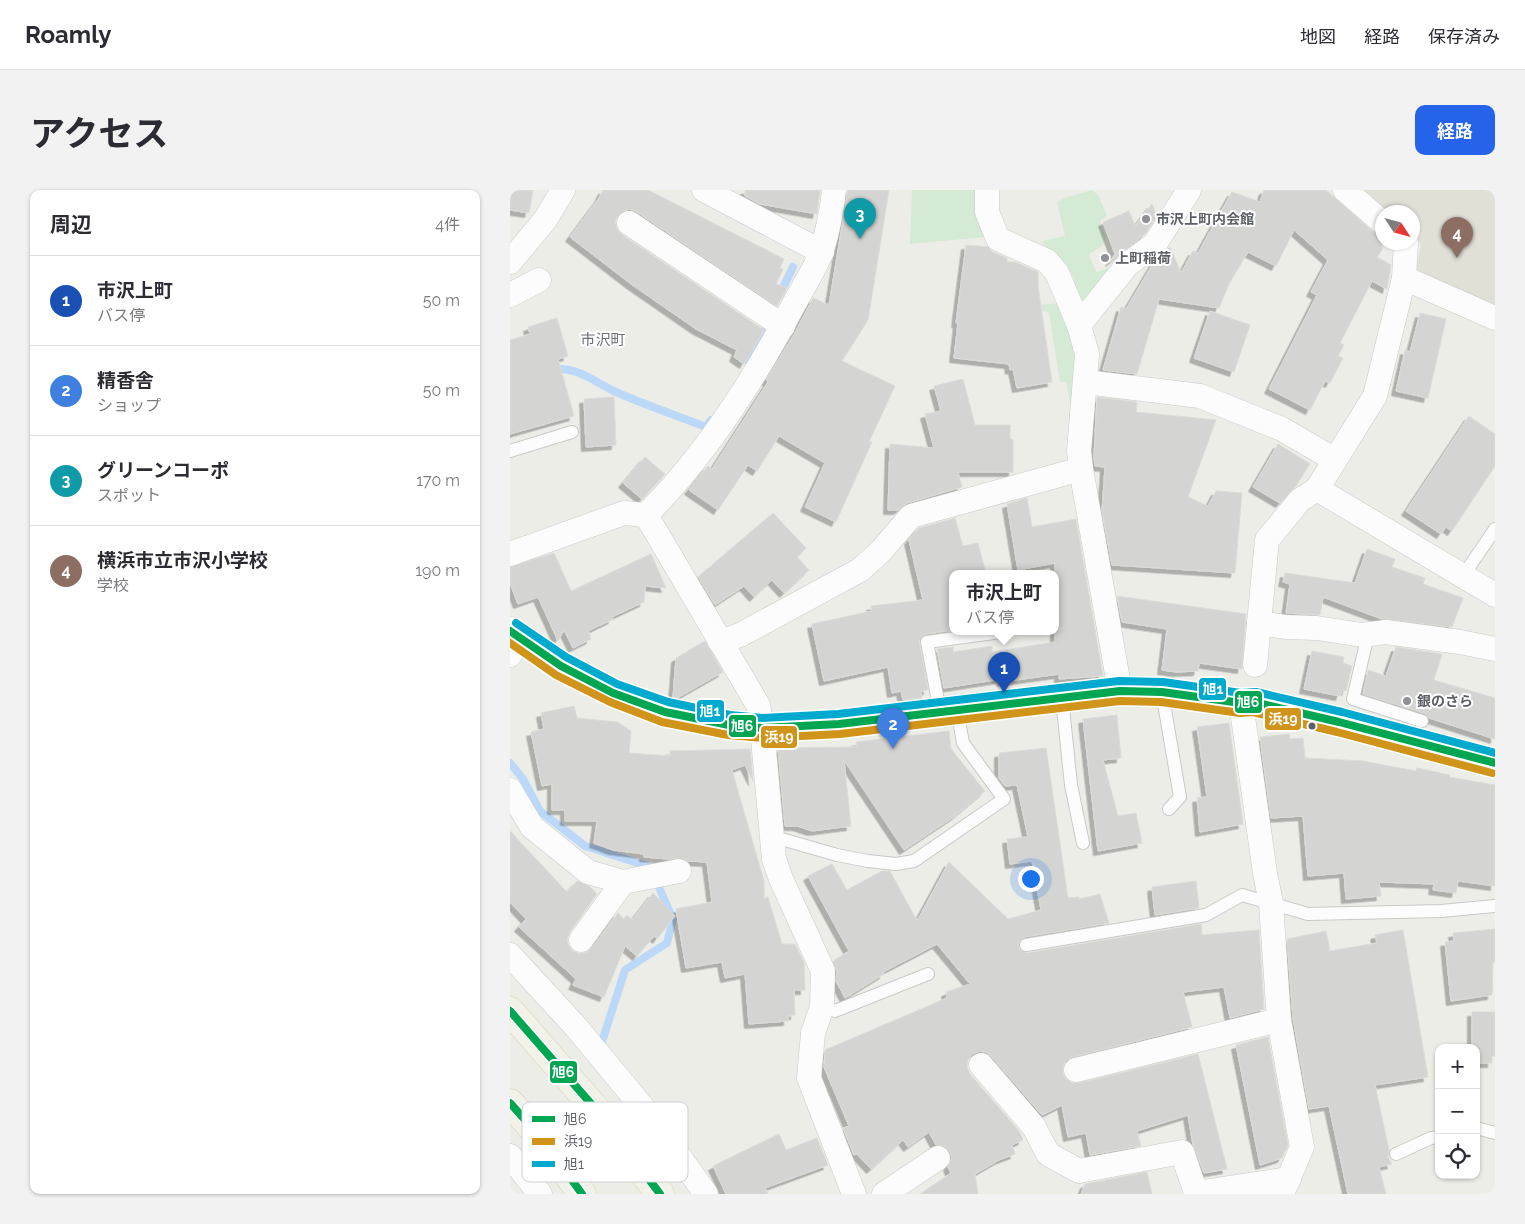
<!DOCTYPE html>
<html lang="ja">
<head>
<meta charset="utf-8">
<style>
  body { margin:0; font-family:Raleway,"Noto Sans JP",sans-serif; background:#f2f2f3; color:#2b2b33 }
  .controls { position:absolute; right:15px; bottom:15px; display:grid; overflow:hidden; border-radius:10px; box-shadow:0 1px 4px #0004 }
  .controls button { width:45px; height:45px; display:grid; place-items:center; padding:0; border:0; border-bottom:1px solid #e1e1e2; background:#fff; color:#2b2b33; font:25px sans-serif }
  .compass { position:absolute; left:865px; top:15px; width:45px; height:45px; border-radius:50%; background:#fff; box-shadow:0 1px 4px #0004; rotate:126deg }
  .you { position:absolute; left:520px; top:688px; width:18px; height:18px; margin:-12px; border:4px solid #fff; border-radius:50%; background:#1a73e8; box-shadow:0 0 0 8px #1a73e833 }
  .badge { display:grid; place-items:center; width:32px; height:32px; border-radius:50%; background:#2563eb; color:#fff; font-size:16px; font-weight:700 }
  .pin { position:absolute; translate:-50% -41px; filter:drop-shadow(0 1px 2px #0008) }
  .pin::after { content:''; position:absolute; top:26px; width:18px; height:15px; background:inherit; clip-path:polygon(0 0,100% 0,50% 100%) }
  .popup { position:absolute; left:439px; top:380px; width:110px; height:65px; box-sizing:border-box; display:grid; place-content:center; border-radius:10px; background:#fff; filter:drop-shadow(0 1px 4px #0005); font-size:16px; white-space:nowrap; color:#7c7c81 }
  .popup b { font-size:19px; color:#2b2b33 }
  .popup::after { content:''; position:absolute; left:50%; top:100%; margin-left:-10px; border:10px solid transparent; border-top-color:#fff }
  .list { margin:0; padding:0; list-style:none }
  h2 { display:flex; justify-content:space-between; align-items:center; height:65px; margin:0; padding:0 20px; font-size:21px }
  h2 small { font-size:16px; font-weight:400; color:#7c7c81 }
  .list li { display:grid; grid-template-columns:32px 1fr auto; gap:15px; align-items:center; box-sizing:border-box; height:90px; padding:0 20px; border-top:1px solid #e1e1e2 }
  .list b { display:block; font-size:19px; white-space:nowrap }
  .list p { margin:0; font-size:16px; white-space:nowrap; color:#7c7c81 }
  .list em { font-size:16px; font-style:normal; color:#7c7c81 }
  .icon { flex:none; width:28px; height:28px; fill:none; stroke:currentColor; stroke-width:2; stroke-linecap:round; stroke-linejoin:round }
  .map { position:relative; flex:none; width:985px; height:1004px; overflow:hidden; border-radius:10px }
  header { display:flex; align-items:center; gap:30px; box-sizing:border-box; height:70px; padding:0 25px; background:#fff; border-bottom:1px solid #e1e1e2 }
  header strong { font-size:24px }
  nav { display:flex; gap:28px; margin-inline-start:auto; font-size:18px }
  .intro { display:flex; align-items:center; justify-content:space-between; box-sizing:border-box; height:120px; padding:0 30px }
  h1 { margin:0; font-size:35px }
  .button { padding:12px 22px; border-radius:10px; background:#2563eb; color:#fff; font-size:18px; font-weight:700 }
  main { display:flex; gap:30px; padding:0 30px }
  aside { flex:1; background:#fff; border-radius:10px; box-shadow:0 1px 4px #0004 }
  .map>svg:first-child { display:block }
  .education { fill:#e1e0d7 }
  .green { fill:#d5ead5 }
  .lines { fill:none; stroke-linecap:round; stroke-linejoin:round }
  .stream { stroke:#bbd8f8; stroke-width:8 }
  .building { fill:#d4d4d2; stroke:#dcdbd7; filter:url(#shadow) }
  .lane-casing { stroke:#c9cac8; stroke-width:14 }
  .street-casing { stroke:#c9cac8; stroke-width:25 }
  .secondary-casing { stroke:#cacac9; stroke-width:29 }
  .primary-casing { stroke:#d5d0b5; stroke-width:29 }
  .lane { stroke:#fcfcfc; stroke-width:12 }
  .street { stroke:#fcfcfc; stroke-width:24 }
  .secondary { stroke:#fcfcfc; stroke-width:28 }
  .primary { stroke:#f3f2e8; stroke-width:28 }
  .bus-1-casing { stroke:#fff; stroke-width:11 }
  .bus-2-casing { stroke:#fff; stroke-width:11 }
  .bus-3-casing { stroke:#fff; stroke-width:11 }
  .bus-1 { stroke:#00a651; stroke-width:8 }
  .bus-2 { stroke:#d0941a; stroke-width:8 }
  .bus-3 { stroke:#00a9ce; stroke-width:8 }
  .poi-dot { fill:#8f9194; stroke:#fff; stroke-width:2 }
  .bus-dot { fill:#5d6066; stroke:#fff; stroke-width:2 }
  .labels { text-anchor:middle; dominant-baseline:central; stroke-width:4; stroke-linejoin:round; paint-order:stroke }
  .poi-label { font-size:14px; font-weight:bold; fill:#5d6066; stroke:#fff; text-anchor:start }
  .neighbourhood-label { font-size:15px; fill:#6e7278; stroke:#fff }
  .key { fill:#fff; stroke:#cecfd1; stroke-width:1 }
  .key-label { font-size:14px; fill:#5d6066 }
  .line-badge { stroke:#fff; stroke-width:2 }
  .badge-label { font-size:14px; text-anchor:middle; font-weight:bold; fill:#fff }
</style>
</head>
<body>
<header>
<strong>Roamly</strong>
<nav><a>地図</a><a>経路</a><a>保存済み</a></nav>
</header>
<div class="intro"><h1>アクセス</h1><a class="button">経路</a></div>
<main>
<aside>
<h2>周辺<small>4件</small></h2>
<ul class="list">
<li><span class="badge" style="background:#1a4fb4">1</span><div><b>市沢上町</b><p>バス停</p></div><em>50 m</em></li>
<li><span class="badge" style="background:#3f7fe0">2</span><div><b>精香舎</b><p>ショップ</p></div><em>50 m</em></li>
<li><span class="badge" style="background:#0f9aa8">3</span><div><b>グリーンコーポ</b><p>スポット</p></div><em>170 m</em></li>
<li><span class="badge" style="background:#8d6e63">4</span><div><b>横浜市立市沢小学校</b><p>学校</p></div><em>190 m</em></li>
</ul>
</aside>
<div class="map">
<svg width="985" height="1004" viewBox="0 0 985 1004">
  <defs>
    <filter id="shadow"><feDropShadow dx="-4.5" dy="4.5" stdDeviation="0" flood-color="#0004"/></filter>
  </defs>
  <rect width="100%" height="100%" fill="#edede8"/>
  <path class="education" d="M849 0H985V115L906 83 911 54 903 46 902 22H875Z"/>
  <g class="green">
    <path d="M402 0H469L475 47 400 54Z"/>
    <path d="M582 0 589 6 597 26 590 31 596 48 592 56 579 64 586 82 606 76 572 120 563 101 564 88 553 70 543 66 532 51 555 46 547 12 557 7Z"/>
    <path d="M550 113 567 145 559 241 560 212 556 192H550L539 123 535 121 512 125 511 116Z"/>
  </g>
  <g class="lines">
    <g class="stream">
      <path d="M270 104 283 77"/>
      <path d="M239 172 255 140"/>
      <path d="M42 179C67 176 84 192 106 202 135 215 166 225 196 237L201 230"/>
      <path d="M0 573 13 589 30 621 75 656 140 677 163 729 157 753 115 780 90 858"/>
    </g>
  </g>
  <g class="building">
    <path d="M0 0H23L19 23 0 20Z"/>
    <path d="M93 0H138L274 69 270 78 273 79 266 94 277 98 267 116 127 22 120 19 113 21 107 26 105 32 107 39 111 44 254 140 234 174 224 167 227 160 186 139 121 94 60 47 89 8Z"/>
    <path d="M235 0H310L307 24 250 14 235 6Z"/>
    <path d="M338 0H379L358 130 332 171 385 196 359 252H362L326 332 295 317 315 273 269 246 247 281 238 275 208 320 179 300 198 276 202 279 258 192 256 190 285 143 303 108 319 115Z"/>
    <path d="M754 0H816L863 42 872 45V60L867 67 881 75 877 99 862 91 830 153 834 155 828 166 833 168 820 193 815 191 800 220 759 199 807 105 801 102 818 70 784 40 766 76 738 62 719 94 709 118 649 109 627 184 593 180 611 117 616 119 644 72 653 65 660 57 671 83 683 61 688 63 722 2 750 12Z"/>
    <path d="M642 14 647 26 635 44 600 72 605 64 593 32 619 21 625 36Z"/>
    <path d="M456 55 478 57 482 62 497 68V72H505L528 82V96L542 192 507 198 503 179 500 180 499 174 444 168 448 133H446Z"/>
    <path d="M700 121 740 135 724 182 684 168Z"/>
    <path d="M910 123 936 129 918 208 886 201 895 160 900 162Z"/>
    <path d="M47 128 58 166 48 169 64 226 0 244V150L20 144 18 137Z"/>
    <path d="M453 189 465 235H500V248L503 250V282H448L452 297 397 313 388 320H378L380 254 424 258 415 224 431 221 424 196Z"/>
    <path d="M104 207 106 255 76 257 74 209Z"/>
    <path d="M587 207 627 212 626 222 706 230 678 307 698 316 706 301 732 303 725 383 602 375 592 322 595 277 585 276 584 267Z"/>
    <path d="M959 226 985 244V276L942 341 936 337 931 344 896 321Z"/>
    <path d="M768 254 800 274 786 296 770 313 743 297Z"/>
    <path d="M135 267 155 284 132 309 113 293Z"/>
    <path d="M517 308 522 337 566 329 593 486 549 489V484L492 492 491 489 434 498 427 459 443 457V462L482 456V462L545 452V373L508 380 497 314Z"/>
    <path d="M263 323 296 358 287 367 299 380 274 403 262 390 244 407 234 396 205 415 188 387Z"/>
    <path d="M445 328 453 356 468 353 476 384H443V440L416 444 412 446 409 450 418 500 411 501 412 508 393 510 391 501 382 503 378 477 314 491 302 434 362 421 361 416 413 410 399 350 409 338Z"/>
    <path d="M857 359 885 369 882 377 915 388 913 394 953 408 942 437 872 429 813 407 810 425 776 423 780 394 773 392 775 383 845 393Z"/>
    <path d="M44 363 61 401 141 364 156 398 135 396 134 412 102 427 103 429 78 441 81 449 63 458 54 440 48 451 28 407 8 414 0 393V377Z"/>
    <path d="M607 406 736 424 732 479 689 473 688 481 666 482 652 480 657 439 612 432Z"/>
    <path d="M195 451 213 482 167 508H163L166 468Z"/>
    <path d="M886 457 932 464 924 490 985 508V549L919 528 914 523 853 504 858 480 876 486Z"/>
    <path d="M802 461 834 467 833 473 842 476 836 501 832 500 830 506 794 499Z"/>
    <path d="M64 516 67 528 107 532 121 541 119 563 160 566V561L240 559 243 591 235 575 222 580 254 691V709L258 707 272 754H285L294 772 295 800H284L285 825 278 826V831L239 834 235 784 215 788 212 772 176 778 166 719 202 712 197 672 178 671 173 668 158 669 134 667V664L103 660 84 653 87 631H55V620H42V594L32 596 21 542 34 539 31 523Z"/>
    <path d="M607 525 611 568 593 570 608 626 626 623 632 653 588 661 573 529Z"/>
    <path d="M719 533 733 634 690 642 687 608 697 607 687 537Z"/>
    <path d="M439 541 441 559 475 601 445 626 394 660 334 570 341 636 302 641 287 636H275L268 558 347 557 346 552Z"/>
    <path d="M779 544 780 549 793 548 795 568 853 571 906 581 907 578 940 585 939 587 985 595V696L948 691 946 703 923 700 924 694 869 692 871 706 836 709 834 683 798 686 793 626 761 628 750 547Z"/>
    <path d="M536 558 558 708 569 707V709L590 704 599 733 514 747 508 753 510 760 517 763 691 734 692 745 749 740 754 819 720 828 714 797 673 802 682 837 563 867 556 870 553 877V884L556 889 562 893H569L688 864 717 979 694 983 683 955 678 925 627 941 631 956 580 965 576 943 558 947 552 915 532 925 481 866 476 862 469 861 462 864 458 870 457 877 460 884 509 941 513 950 502 955 505 964 489 970 465 984 468 1004H410L441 983 438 977 442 968 440 961 434 956 426 955 419 942 398 957 393 950 361 979 347 964 344 965 333 938 339 936 314 877 315 860 437 808 436 802 460 794 427 754 373 782 374 784 335 808 326 791 327 781 323 771 339 761 298 686 322 674 337 700 372 681H380L407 731 439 672 498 729 531 720 522 671 500 674 497 649 518 647 507 595 495 596 489 588V563Z"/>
    <path d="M0 641 57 702 67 691 79 696 87 704 60 742 57 749 58 755 63 761 70 764 77 762 82 758 108 723 114 729 117 725 122 730 143 703 165 726 147 749 144 746 127 766 115 756 94 807 63 795 66 789 9 737 16 729 0 712Z"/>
    <path d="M686 691 689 718 645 725 642 697Z"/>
    <path d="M985 739V772H983L982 805 941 811 935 752 944 751 943 743Z"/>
    <path d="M893 740 918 887 865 895 879 960 878 967 882 974 869 977 876 1004H838L819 916 799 919 783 828 777 749 816 741 820 761 867 753 865 745Z"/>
    <path d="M962 822H985V866H982V873H966V858H962Z"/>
    <path d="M758 847 778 955 772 968 750 975 726 855Z"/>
    <path d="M269 944 276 960 307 948 318 975 255 998 258 1004H216L203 976Z"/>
    <path d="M637 982 642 1004H571L575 994Z"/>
  </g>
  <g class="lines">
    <g class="lane-casing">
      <g id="lane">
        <path d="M0 261 62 242"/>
        <path d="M953 386 985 339"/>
        <path d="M858 445 843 509 912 531"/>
        <path d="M652 502 670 607 659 619"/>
        <path d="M552 508 561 595 573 653"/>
        <path d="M430 522 417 452 491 442"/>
        <path d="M261 646 327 665 358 671 386 674 404 671 494 609 453 553 447 519"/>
        <path d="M516 755 696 725 732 705 798 724 931 721 985 716"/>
        <path d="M312 817 325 821 418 784"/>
        <path d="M966 938 985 943"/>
        <path d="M886 964 921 948 929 947"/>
      </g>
    </g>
    <g class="street-casing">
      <g id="street">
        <path d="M194 0 312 62"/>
        <path d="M477 0V22L488 49 537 71 547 83 569 135"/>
        <path d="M835 0 872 32"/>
        <path d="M119 33 273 136"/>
        <path d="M0 72 35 30 53 0"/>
        <path d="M894 88 896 52"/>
        <path d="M0 105 29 90"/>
        <path d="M985 128 894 88 865 206 807 299 985 405"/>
        <path d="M575 192 690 206 772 239 825 270"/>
        <path d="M136 325 248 515 252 538 264 669 271 689 313 781 312 817 303 843 299 888 344 1004"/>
        <path d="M0 364 114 323 136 325C197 264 244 190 284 114 293 97 306 78 312 60 318 40 322 20 324 0"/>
        <path d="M749 433 776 437 807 438 852 445 876 442 950 452 985 459"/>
        <path d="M210 452 230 445 350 380 371 361 401 326 571 279"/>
        <path d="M0 465 11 448"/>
        <path d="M745 475 757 350 790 310 807 299"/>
        <path d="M610 501 571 279 569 261 577 164 569 135 618 74 645 54 679 0"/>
        <path d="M731 513 755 683 761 713 769 830 792 957 772 1004"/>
        <path d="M0 600 22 637 78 682 113 692 169 681"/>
        <path d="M71 750 113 692"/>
        <path d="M0 765 66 837 144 931 196 1004"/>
        <path d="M471 875 524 937 538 964 569 981 672 962 686 1003 779 989"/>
        <path d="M566 880 769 830"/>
        <path d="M0 966 30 1004"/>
        <path d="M374 1004 428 968"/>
      </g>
    </g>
    <g class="secondary-casing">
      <path id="secondary" d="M0 441 51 476 103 503 155 522 219 535 252 538 329 534 447 519 610 501 652 502 731 513 744 512 829 532 985 573"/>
    </g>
    <g class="primary-casing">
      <g id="primary">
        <path d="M0 821 90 924 150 1004"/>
        <path d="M0 913 34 951 72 1004"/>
      </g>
    </g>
    <use href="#lane" class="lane"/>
    <use href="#street" class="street"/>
    <use href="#secondary" class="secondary"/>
    <use href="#primary" class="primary"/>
    <g class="bus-1-casing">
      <g id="bus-1">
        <path d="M0 441 51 476 103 503 155 522 219 535 252 538 329 534 610 501 652 502 731 513 744 512 829 532 985 573"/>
        <path d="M0 821 90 924 150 1004"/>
        <path d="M0 913 34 951 72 1004"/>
      </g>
    </g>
    <g class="bus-2-casing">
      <path id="bus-2" d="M0 453 46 485 100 512 152 532 218 545 253 548 330 544 610 511 651 512 730 523 743 522 827 542 982 583"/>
    </g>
    <g class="bus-3-casing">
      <path id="bus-3" d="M6 433 56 467 107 494 158 512 220 525 252 528 328 524 609 491 653 492 731 503 746 502 832 522 985 563"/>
    </g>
    <use href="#bus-1" class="bus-1"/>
    <use href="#bus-2" class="bus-2"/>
    <use href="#bus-3" class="bus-3"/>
  </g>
  <g class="poi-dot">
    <circle cx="636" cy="29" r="5"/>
    <circle cx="595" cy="68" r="5"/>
    <circle cx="897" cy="511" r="5"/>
  </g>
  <circle class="bus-dot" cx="802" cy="536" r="4.5"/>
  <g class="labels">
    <g class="poi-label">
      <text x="646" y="29">市沢上町内会館</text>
      <text x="605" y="68">上町稲荷</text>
      <text x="907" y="511">銀のさら</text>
    </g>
    <g class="neighbourhood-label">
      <text x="93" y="150">市沢町</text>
    </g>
  </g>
  <rect x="12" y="912" width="166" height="80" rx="8" class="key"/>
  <rect x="22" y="926" width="23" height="6" fill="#00a651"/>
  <rect x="22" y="948" width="23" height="7" fill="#d0941a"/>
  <rect x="22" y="971" width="23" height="6" fill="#00a9ce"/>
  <g class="key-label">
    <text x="54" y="934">旭6</text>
    <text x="54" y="956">浜19</text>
    <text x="54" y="979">旭1</text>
  </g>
  <g class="line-badge">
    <rect x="688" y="487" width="29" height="24" rx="5" fill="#00a9ce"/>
    <rect x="724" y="500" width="29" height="24" rx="5" fill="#00a651"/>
    <rect x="186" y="509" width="29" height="24" rx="5" fill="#00a9ce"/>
    <rect x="754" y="517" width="38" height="24" rx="5" fill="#d0941a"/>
    <rect x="218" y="524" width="29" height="24" rx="5" fill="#00a651"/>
    <rect x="250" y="535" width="38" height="24" rx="5" fill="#d0941a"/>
    <rect x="39" y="870" width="29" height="24" rx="5" fill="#00a651"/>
  </g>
  <g class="badge-label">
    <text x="703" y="504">旭1</text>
    <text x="738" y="517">旭6</text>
    <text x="200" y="526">旭1</text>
    <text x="773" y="534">浜19</text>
    <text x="232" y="541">旭6</text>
    <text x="269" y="552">浜19</text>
    <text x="53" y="887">旭6</text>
  </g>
</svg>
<div class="controls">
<button>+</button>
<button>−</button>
<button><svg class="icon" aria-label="locate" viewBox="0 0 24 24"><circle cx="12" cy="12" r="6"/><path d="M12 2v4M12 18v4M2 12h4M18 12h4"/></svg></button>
</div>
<svg class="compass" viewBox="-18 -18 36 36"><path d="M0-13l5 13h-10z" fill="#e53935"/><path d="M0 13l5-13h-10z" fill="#7c7c81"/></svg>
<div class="you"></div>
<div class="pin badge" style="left:494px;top:503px;background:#1a4fb4">1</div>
<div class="popup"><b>市沢上町</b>バス停</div>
<div class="pin badge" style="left:383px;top:559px;background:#3f7fe0">2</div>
<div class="pin badge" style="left:350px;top:49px;background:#0f9aa8">3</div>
<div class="pin badge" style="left:947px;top:68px;background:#8d6e63">4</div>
</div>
</main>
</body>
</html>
